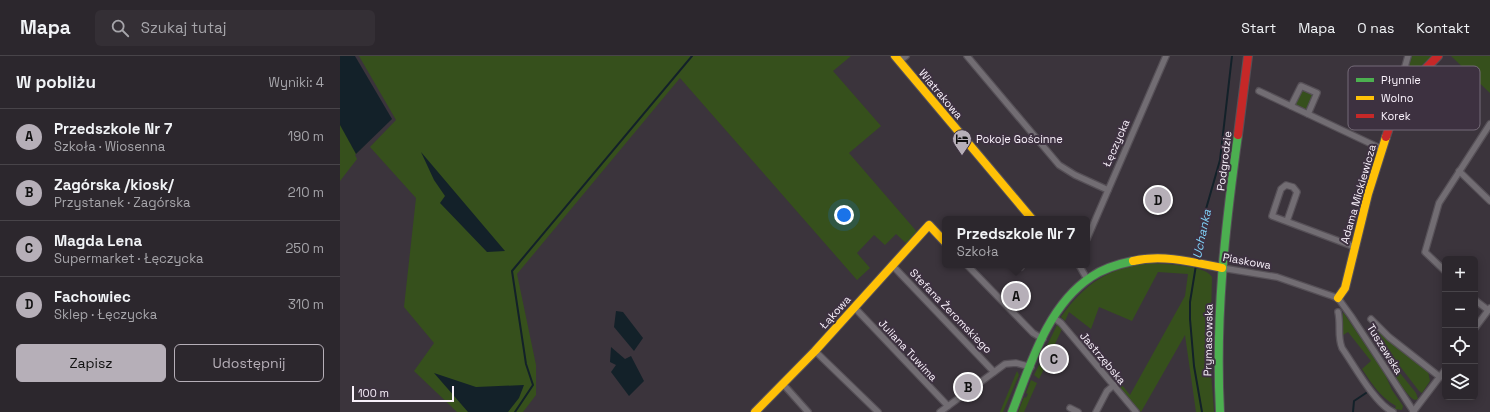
<!DOCTYPE html>
<html lang="pl">
<head>
<meta charset="utf-8">
<style>
  body { margin:0; font-family:"Space Grotesk",sans-serif; background:#342f35; color:#f1f3f6 }
  .controls { position:absolute; right:12px; bottom:12px; display:grid; overflow:hidden; border-radius:6px; box-shadow:0 2px 10px #0003 }
  .controls button { width:36px; height:36px; display:grid; place-items:center; padding:0; border:0; border-bottom:1px solid #484449; background:#2c272d; color:#f1f3f6; font:20px sans-serif }
  .scale { position:absolute; left:12px; bottom:10px; width:102px; box-sizing:border-box; padding-left:4px; border:2px solid #f9f1fb; border-top:0; font-size:11px; line-height:14px; white-space:nowrap; color:#f9f1fb; -webkit-text-stroke:3px #3d3140; paint-order:stroke }
  .you { position:absolute; left:504px; top:159px; width:14px; height:14px; margin:-10px; border:3px solid #fff; border-radius:50%; background:#1a73e8; box-shadow:0 0 0 6px #1a73e833 }
  .badge { display:grid; place-items:center; width:26px; height:26px; border-radius:50%; background:#b6afb8; color:#111; font-size:13px; font-weight:700 }
  .pin { position:absolute; translate:-50% -50%; border:2px solid #fff; box-shadow:0 1px 4px #0006 }
  .popup { position:absolute; left:602px; top:160px; width:148px; height:52px; box-sizing:border-box; display:grid; place-content:center; border-radius:6px; background:#2c272d; filter:drop-shadow(0 1px 3px #0005); font-size:13px; white-space:nowrap; color:#a6a5aa }
  .popup b { font-size:15px; color:#f1f3f6 }
  .popup::after { content:''; position:absolute; left:50%; top:100%; margin-left:-8px; border:8px solid transparent; border-top-color:#2c272d }
  .list { margin:0; padding:0; list-style:none }
  h2 { display:flex; justify-content:space-between; align-items:center; height:52px; margin:0; padding:0 16px; font-size:17px }
  h2 small { font-size:13px; font-weight:400; color:#a6a5aa }
  .list li { display:grid; grid-template-columns:26px 1fr auto; gap:12px; align-items:center; box-sizing:border-box; height:56px; padding:0 16px; border-top:1px solid #484449 }
  .list b { display:block; font-size:15px; white-space:nowrap }
  .list p { margin:0; font-size:13px; white-space:nowrap; color:#a6a5aa }
  .list em { font-size:13px; font-style:normal; color:#a6a5aa }
  .actions { display:flex; gap:8px; padding:12px 16px }
  .actions a { flex:1; padding:9px 0; border:1px solid #b6afb8; border-radius:6px; text-align:center; font-size:14px; color:#b6afb8 }
  .actions .main { background:#b6afb8; color:#111 }
  .icon { flex:none; width:22px; height:22px; fill:none; stroke:currentColor; stroke-width:2; stroke-linecap:round; stroke-linejoin:round }
  .map { position:relative; flex:none; width:1150px; height:356px; overflow:hidden }
  header { display:flex; align-items:center; gap:24px; box-sizing:border-box; height:56px; padding:0 20px; background:#2c272d; border-bottom:1px solid #484449 }
  header strong { font-size:19px }
  nav { display:flex; gap:22px; margin-inline-start:auto; font-size:14px }
  .search { width:280px; height:36px; background:#342f35; display:flex; align-items:center; gap:10px; box-sizing:border-box; padding:0 14px; border-radius:6px; color:#a6a5aa; font-size:15px }
  main { display:flex }
  aside { flex:1; background:#2c272d }
  .map>svg:first-child { display:block }
  .green { fill:#36501c }
  .water { fill:#132129 }
  .lines { fill:none; stroke-linecap:round; stroke-linejoin:round }
  .stream { stroke:#132129; stroke-width:2 }
  .street-casing { stroke:#565057; stroke-width:8 }
  .fast-casing { stroke:#565057; stroke-width:10 }
  .slow-casing { stroke:#565057; stroke-width:10 }
  .jam-casing { stroke:#565057; stroke-width:10 }
  .street { stroke:#726d73; stroke-width:5.5 }
  .fast { stroke:#4caf50; stroke-width:8 }
  .slow { stroke:#ffc107; stroke-width:8 }
  .jam { stroke:#c62828; stroke-width:8 }
  .labels { text-anchor:middle; dominant-baseline:central; stroke-width:4; stroke-linejoin:round; paint-order:stroke }
  .street-label { font-size:11px; fill:#f9f1fb; stroke:#3d3140 }
  .poi-label { font-size:11px; fill:#f9f1fb; stroke:#3d3140; text-anchor:start }
  .water-label { font-size:12px; font-style:italic; fill:#7fd0f6; stroke:#3d3140 }
  .key { fill:#3d3140; stroke:#756b78; stroke-width:1 }
  .key-label { font-size:11px; fill:#f9f1fb }
</style>
</head>
<body>
<header>
<strong>Mapa</strong>
<div class="search"><svg class="icon" aria-label="search" viewBox="0 0 24 24"><circle cx="10" cy="10" r="6"/><path d="M15 15l6 6"/></svg>Szukaj tutaj</div>
<nav><a>Start</a><a>Mapa</a><a>O nas</a><a>Kontakt</a></nav>
</header>
<main>
<aside>
<h2>W pobliżu<small>Wyniki: 4</small></h2>
<ul class="list">
<li><span class="badge">A</span><div><b>Przedszkole Nr 7</b><p>Szkoła · Wiosenna</p></div><em>190 m</em></li>
<li><span class="badge">B</span><div><b>Zagórska /kiosk/</b><p>Przystanek · Zagórska</p></div><em>210 m</em></li>
<li><span class="badge">C</span><div><b>Magda Lena</b><p>Supermarket · Łęczycka</p></div><em>250 m</em></li>
<li><span class="badge">D</span><div><b>Fachowiec</b><p>Sklep · Łęczycka</p></div><em>310 m</em></li>
</ul>
<div class="actions"><a class="main">Zapisz</a><a>Udostępnij</a></div>
</aside>
<div class="map">
<svg width="1150" height="356" viewBox="0 0 1150 356">
  <rect width="100%" height="100%" fill="#3b343c"/>
  <g class="green">
    <path d="M0 0 46 66 15 99 17 103 0 125Z"/>
    <path d="M19 0H511L493 15 541 70 509 97 578 177 567 188 556 178 545 189 534 179 517 197 530 212 517 224 340 22 177 218 196 309V339L183 356H117L74 315 94 287 64 251 76 142 30 91 56 64Z"/>
    <path d="M1072 0H1092L1068 22 1066 20Z"/>
    <path d="M1111 0H1150V37Z"/>
    <path d="M963 33 974 39 966 55 954 48Z"/>
    <path d="M810 207C823 208 866 209 872 221L870 303 874 356H856L845 279 801 356 774 325 777 319 780 322 778 324 790 339 845 240 848 218 818 216 792 265 759 251 751 273 729 256 725 265 721 261C745 228 768 211 810 207Z"/>
    <path d="M1003 256 1044 316 1052 334 1063 350 1062 354 1055 353 1056 350C1039 340 1033 329 1022 313L1031 305 1008 276 1000 281Z"/>
    <path d="M717 269 722 273 708 303 702 300Z"/>
    <path d="M1036 272 1088 315 1090 325 1082 337 1079 335 1032 274Z"/>
    <path d="M1052 307 1076 337 1078 343 1075 344C1067 341 1050 315 1052 307Z"/>
    <path d="M699 309 705 311 699 323 694 319Z"/>
    <path d="M677 315 679 319 663 356H660Z"/>
    <path d="M691 324 697 327 684 356H678L684 341 686 342 688 338 686 337Z"/>
  </g>
  <g class="water">
    <path d="M0 0H15L52 63 16 98 0 69Z"/>
    <path d="M81 96 165 195 147 196 100 147 105 140 94 124Z"/>
    <path d="M276 255 283 256 303 282 294 295 274 271Z"/>
    <path d="M271 291 285 303 291 300 304 325 289 340 271 316 276 309 270 306Z"/>
    <path d="M94 317 136 331 184 329 179 342 168 356H128Z"/>
  </g>
  <g class="lines">
    <g class="stream">
      <path d="M856 204 866 153 880 104 892 0"/>
      <path d="M856 209 850 246V263L854 310 862 356"/>
      <path d="M175 356 193 329 186 308 172 215 352 0"/>
      <path d="M1013 356 1014 345 1026 337"/>
    </g>
    <g class="street-casing">
      <g id="street">
        <path d="M627 0 719 109 735 119 768 134"/>
        <path d="M559 5 566 0"/>
        <path d="M919 35 1042 93"/>
        <path d="M1060 39 1058 35 1068 0"/>
        <path d="M951 50 961 30 977 37 968 58"/>
        <path d="M1119 115 1150 145"/>
        <path d="M947 165 957 136 953 131 946 129 941 133 932 160 1015 191"/>
        <path d="M747 183 826 0"/>
        <path d="M552 209 654 316"/>
        <path d="M627 209 693 277 703 283"/>
        <path d="M739 209 747 223"/>
        <path d="M681 211 682 209"/>
        <path d="M882 212 937 221 998 242 1011 260 1074 356"/>
        <path d="M1105 215 1085 196 1099 147 1150 68"/>
        <path d="M1135 244 1148 254"/>
        <path d="M514 251 608 350"/>
        <path d="M998 256C1001 269 997 280 1002 292 1014 309 1035 348 1053 356"/>
        <path d="M714 262 721 267 796 356"/>
        <path d="M1031 263 1049 281 1100 321"/>
        <path d="M1135 272 1150 252"/>
        <path d="M475 295 538 356"/>
        <path d="M443 328 468 356"/>
        <path d="M730 352 738 356"/>
        <path d="M600 356 665 308 676 307 691 311"/>
        <path d="M756 356 767 335 774 329"/>
        <path d="M1073 356 1105 314"/>
      </g>
    </g>
    <g class="fast-casing">
      <g id="fast">
        <path d="M672 356C690 310 707 250 751 221 764 212 778 208 793 205"/>
        <path d="M880 356C875 262 885 172 898 79"/>
      </g>
    </g>
    <g class="slow-casing">
      <g id="slow">
        <path d="M555 0 692 163"/>
        <path d="M793 205C822 198 853 206 882 212"/>
        <path d="M998 242 1005 232 1028 138 1046 81"/>
        <path d="M415 356 475 295 589 169 605 186"/>
      </g>
    </g>
    <g class="jam-casing">
      <g id="jam">
        <path d="M898 79 908 0"/>
        <path d="M1046 81 1060 39 1098 0"/>
      </g>
    </g>
    <use href="#street" class="street"/>
    <use href="#fast" class="fast"/>
    <use href="#slow" class="slow"/>
    <use href="#jam" class="jam"/>
  </g>
  <defs>
    <g id="hotel-pin" transform="scale(1)"><path d="M0 17L-7.5 6A9.5 9.5 0 1 1 7.5 6Z" fill="#b6afb8" stroke="#3d3140"/><path d="M-6-4.5h1.5V1H6V5H4.5V3h-9V5H-6ZM-4 0a1.8 1.8 0 1 1 3.6 0ZM.5 0V-2.5h3Q6-2.5 6 0Z" fill="#111"/></g>
  </defs>
  <g fill-rule="evenodd">
    <use href="#hotel-pin" x="622" y="83"/>
  </g>
  <g class="labels">
    <g class="street-label">
      <text transform="translate(601 38) rotate(50)">Wiatrakowa</text>
      <text transform="translate(776 87) rotate(-66)">Łęczycka</text>
      <text transform="translate(884 105) rotate(-83)">Podgrodzie</text>
      <text transform="translate(1018 138) rotate(-74)">Adama Mickiewicza</text>
      <text transform="translate(907 205) rotate(10)">Piaskowa</text>
      <text transform="translate(611 255) rotate(46)">Stefana Żeromskiego</text>
      <text transform="translate(495 256) rotate(-48)">Łąkowa</text>
      <text transform="translate(868 284) rotate(-89)">Prymasowska</text>
      <text transform="translate(1045 293) rotate(58)">Tuszewska</text>
      <text transform="translate(568 294) rotate(47)">Juliana Tuwima</text>
      <text transform="translate(763 302) rotate(50)">Jastrzębska</text>
    </g>
    <g class="poi-label">
      <text x="636" y="83">Pokoje Gościnne</text>
    </g>
    <g class="water-label">
      <text transform="translate(862 178) rotate(-78)">Uchanka</text>
    </g>
  </g>
  <rect x="1008" y="10" width="132" height="64" rx="6" class="key"/>
  <rect x="1016" y="22" width="18" height="4" fill="#4caf50"/>
  <rect x="1016" y="40" width="18" height="4" fill="#ffc107"/>
  <rect x="1016" y="58" width="18" height="4" fill="#c62828"/>
  <g class="key-label">
    <text x="1041" y="28">Płynnie</text>
    <text x="1041" y="46">Wolno</text>
    <text x="1041" y="64">Korek</text>
  </g>
</svg>
<div class="controls">
<button>+</button>
<button>−</button>
<button><svg class="icon" aria-label="locate" viewBox="0 0 24 24"><circle cx="12" cy="12" r="6"/><path d="M12 2v4M12 18v4M2 12h4M18 12h4"/></svg></button>
<button><svg class="icon" aria-label="layers" viewBox="0 0 24 24"><path d="M12 4l9 5-9 5-9-5zM3 14l9 5 9-5"/></svg></button>
</div>
<div class="scale">100 m</div>
<div class="you"></div>
<div class="pin badge" style="left:676px;top:240px">A</div>
<div class="popup"><b>Przedszkole Nr 7</b>Szkoła</div>
<div class="pin badge" style="left:628px;top:331px">B</div>
<div class="pin badge" style="left:714px;top:303px">C</div>
<div class="pin badge" style="left:818px;top:144px">D</div>
</div>
</main>
</body>
</html>
